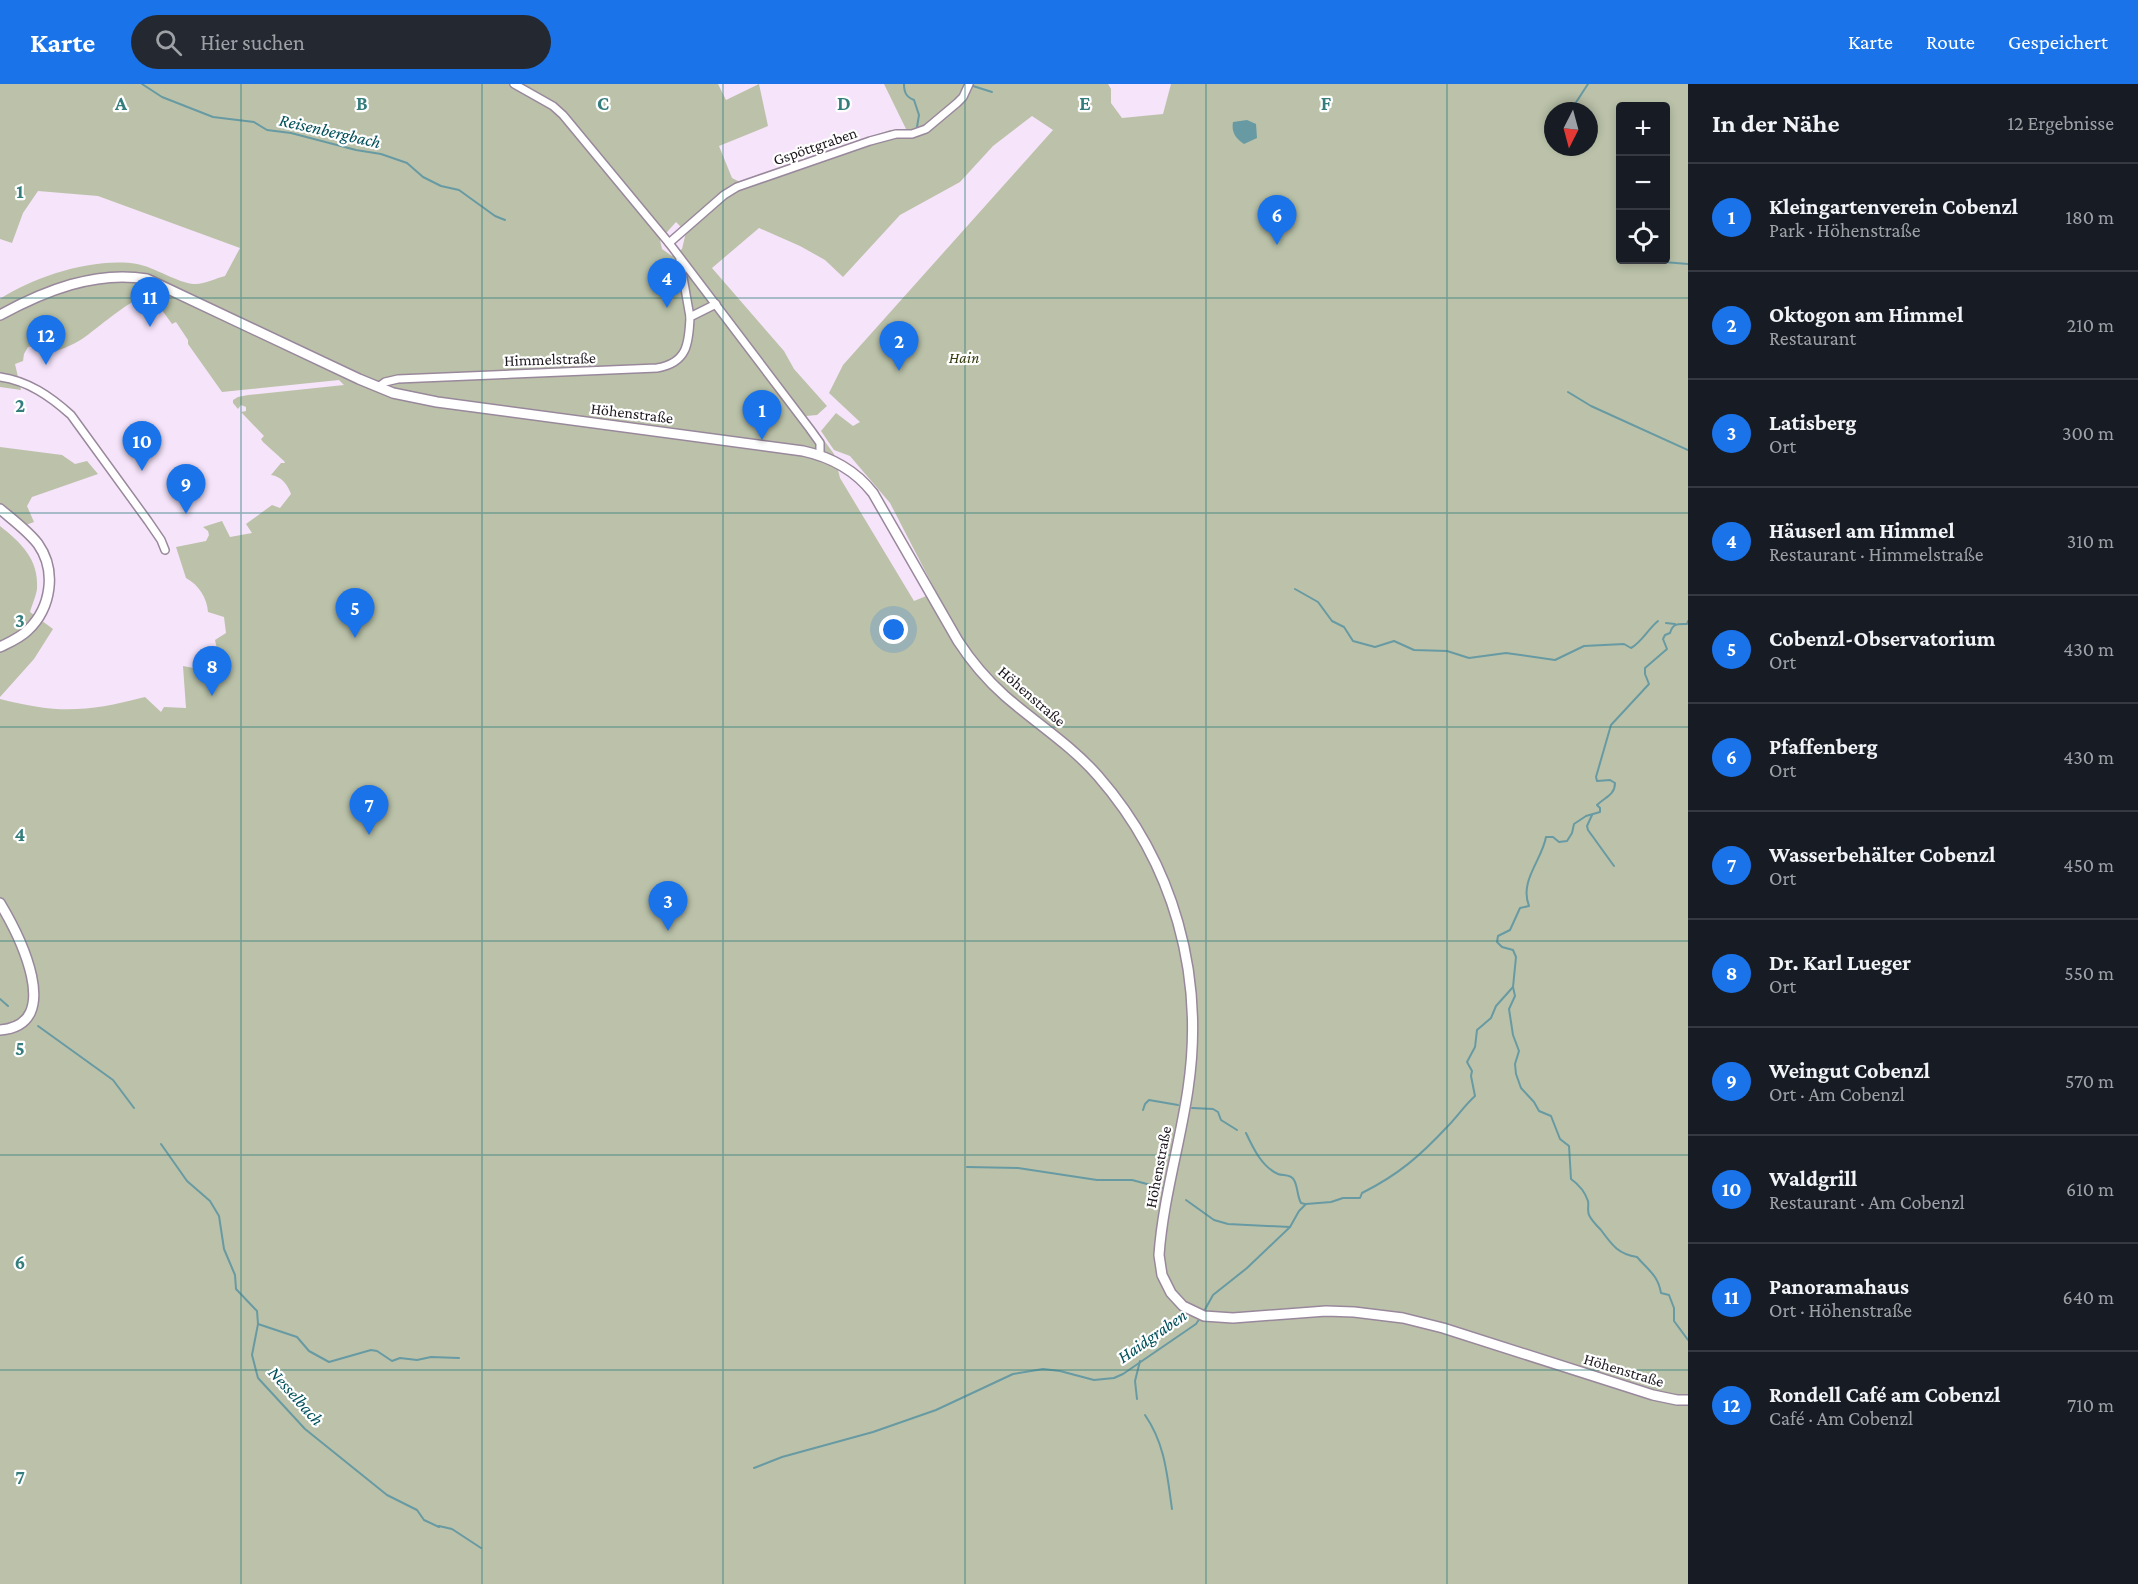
<!DOCTYPE html>
<html lang="de">
<head>
<meta charset="utf-8">
<style>
  body { margin:0; font-family:"Crimson Pro",serif; background:#242831; color:#f1f3f6 }
  .controls { position:absolute; right:18px; top:18px; display:grid; overflow:hidden; border-radius:6px; box-shadow:0 3px 9px #0003 }
  .controls button { width:54px; height:54px; display:grid; place-items:center; padding:0; border:0; border-bottom:2px solid #363941; background:#171b24; color:#f1f3f6; font:30px sans-serif }
  .compass { position:absolute; left:1544px; top:18px; width:54px; height:54px; border-radius:50%; background:#171b24; box-shadow:0 3px 9px #0003; rotate:186deg }
  .you { position:absolute; left:894px; top:546px; width:21px; height:21px; margin:-15px; border:4px solid #fff; border-radius:50%; background:#1a73e8; box-shadow:0 0 0 9px #1a73e833 }
  .badge { display:grid; place-items:center; width:39px; height:39px; border-radius:50%; background:#1a73e8; color:#fff; font-size:20px; font-weight:700 }
  .pin { position:absolute; translate:-50% -50px; filter:drop-shadow(0 2px 3px #0008) }
  .pin::after { content:''; position:absolute; top:32px; width:21px; height:18px; background:inherit; clip-path:polygon(0 0,100% 0,50% 100%) }
  .list { margin:0; padding:0; list-style:none }
  h2 { display:flex; justify-content:space-between; align-items:center; height:78px; margin:0; padding:0 24px; font-size:26px }
  h2 small { font-size:20px; font-weight:400; color:#9ea1a6 }
  .list li { display:grid; grid-template-columns:39px 1fr auto; gap:18px; align-items:center; box-sizing:border-box; height:108px; padding:0 24px; border-top:2px solid #363941 }
  .list b { display:block; font-size:22px; white-space:nowrap }
  .list p { margin:0; font-size:20px; white-space:nowrap; color:#9ea1a6 }
  .list em { font-size:20px; font-style:normal; color:#9ea1a6 }
  .icon { flex:none; width:33px; height:33px; fill:none; stroke:currentColor; stroke-width:2; stroke-linecap:round; stroke-linejoin:round }
  .map { position:relative; flex:none; width:1688px; height:1500px; overflow:hidden }
  header { display:flex; align-items:center; gap:36px; box-sizing:border-box; height:84px; padding:0 30px; background:#1a73e8; color:#fff }
  header strong { font-size:28px }
  nav { display:flex; gap:33px; margin-inline-start:auto; font-size:21px }
  .search { width:420px; height:54px; background:#242831; display:flex; align-items:center; gap:15px; box-sizing:border-box; padding:0 21px; border-radius:33px; color:#9ea1a6; font-size:22px }
  main { display:flex }
  aside { flex:1; background:#171b24 }
  .map>svg:first-child { display:block }
  .green { fill:#bbc2a9; fill-rule:evenodd }
  .water { fill:#689aa3 }
  .lines { fill:none; stroke-linecap:round; stroke-linejoin:round }
  .stream { stroke:#689aa3; stroke-width:2 }
  .street-casing { stroke:#99889c; stroke-width:10 }
  .secondary-casing { stroke:#99889c; stroke-width:12 }
  .street { stroke:#fff; stroke-width:7 }
  .secondary { stroke:#fff; stroke-width:9 }
  .grid { fill:none; stroke:#347d7d; stroke-width:1.5; stroke-opacity:0.55 }
  .labels { text-anchor:middle; dominant-baseline:central; stroke-width:4.5; stroke-linejoin:round; paint-order:stroke }
  .street-label { font-size:16px; fill:#1d171e; stroke:#fff }
  .park-label { font-size:16px; font-style:italic; fill:#343d0f; stroke:#fff }
  .water-label { font-size:18px; font-style:italic; fill:#004f5a; stroke:#fff }
  .grid-label { font-size:20px; text-anchor:middle; font-weight:bold; fill:#347d7d; stroke:#fff; stroke-width:4.5; stroke-linejoin:round; paint-order:stroke }
</style>
</head>
<body>
<header>
<strong>Karte</strong>
<div class="search"><svg class="icon" aria-label="search" viewBox="0 0 24 24"><circle cx="10" cy="10" r="6"/><path d="M15 15l6 6"/></svg>Hier suchen</div>
<nav><a>Karte</a><a>Route</a><a>Gespeichert</a></nav>
</header>
<main>
<div class="map">
<svg width="1688" height="1500" viewBox="0 0 1688 1500">
  <rect width="100%" height="100%" fill="#f6e4fa"/>
  <g class="green">
    <path d="M0 0H718L726 16 759 0 768 42 719 62 732 94 740 98 890 46 906 45 884 0H1108L1111 5V19L1122 34 1163 30 1171 0H1688V1500H0V615C59 630 87 628 145 613L161 628 164 623 186 624 183 582 199 585 201 576 206 577 212 574 217 565 215 556 226 549 224 533 208 528C207 514 199 501 186 494L176 463 206 457 209 451 208 447 203 443 222 437 230 453 252 449 246 440 272 421 280 424 291 410C288 401 281 392 271 391L281 379H285L284 377 263 358 261 355 264 352 241 328 246 327V323L241 321 238 325 233 319V316L238 313 248 311 344 301 339 296 222 308 188 260V256L176 238 172 240 156 218 145 213C130 215 97 245 82 255 71 262 60 266 47 270L40 261 28 263 24 270 23 277 15 280 21 306 0 303V215C35 192 95 173 137 180 154 183 178 199 194 200 203 201 216 194 225 192L240 164 98 112 38 107 23 129 12 159 0 155ZM1620 22H1666V176H1620ZM1553 27H1589V63H1553ZM1032 32 1053 46 843 281 829 309 860 338 853 342 836 329 821 347 834 366 850 372 890 419 936 508 914 517 840 394 834 370 806 332 817 331 827 322 794 285 784 267 712 184 759 144 800 162 825 176 843 193 900 131 960 98 993 62ZM676 138 686 148 682 165 672 172 662 165 660 156Z"/>
    <path d="M0 363 62 371 75 380 87 377 98 390 32 413 27 422 34 438 26 441 0 419Z"/>
    <path d="M192 388 201 402 200 407 184 412 178 408 174 411 171 407 173 403Z"/>
    <path d="M0 442C21 459 39 475 37 505 36 512 32 521 30 528L53 545 34 575 0 613Z"/>
  </g>
  <path class="water" d="M1247 36 1256 40 1257 54 1244 60C1236 55 1231 48 1233 38Z"/>
  <g class="lines">
    <g class="stream">
      <path d="M142 0 162 13 213 33 254 38 267 46 291 49 356 66 381 70 407 79 423 93 441 102 459 106 495 132 505 136"/>
      <path d="M904 0C904 8 906 13 914 16L919 31 917 43"/>
      <path d="M973 2 992 8"/>
      <path d="M1573 23 1588 0"/>
      <path d="M1640 176 1688 180"/>
      <path d="M1568 308 1591 322 1688 366"/>
      <path d="M1295 505 1318 518 1332 537 1344 543 1353 557 1375 563 1394 557 1414 566 1447 567 1469 574 1506 569 1555 576 1584 562 1624 560 1631 564C1642 558 1648 545 1658 537"/>
      <path d="M1688 537 1687 540C1677 540 1673 539 1670 549L1665 551 1663 555 1667 565 1645 584V590L1649 600 1611 641 1596 693 1597 697 1610 696 1615 699C1615 711 1605 713 1597 721L1600 724V728L1586 732 1574 740 1572 749 1567 757 1559 758 1553 753H1546C1542 776 1519 797 1529 822L1520 824 1510 846 1498 852 1497 858 1502 863 1513 866 1516 873 1513 903 1515 912 1509 925 1513 951 1519 967 1515 980 1516 990 1521 1004 1534 1018 1539 1027 1551 1032 1560 1055 1569 1062 1571 1095C1578 1100 1585 1108 1588 1117 1589 1122 1587 1126 1589 1131 1592 1137 1597 1142 1601 1146 1612 1161 1618 1170 1637 1173 1648 1186 1658 1191 1661 1209L1669 1211 1674 1224V1237L1688 1256"/>
      <path d="M1666 539 1675 540"/>
      <path d="M1592 731 1587 742 1588 746 1614 782"/>
      <path d="M0 915 8 922"/>
      <path d="M38 942 113 996 134 1024"/>
      <path d="M1192 1024 1213 1025 1218 1028 1221 1036 1237 1046"/>
      <path d="M1143 1026 1145 1020 1149 1016 1178 1021"/>
      <path d="M1246 1049C1253 1064 1262 1083 1278 1090 1283 1092 1291 1090 1294 1096 1298 1103 1297 1112 1301 1119L1305 1120"/>
      <path d="M161 1060 187 1097 210 1117 219 1132 224 1165 235 1191 236 1205 257 1227 258 1240 252 1271 258 1294 305 1345 387 1411 417 1426 424 1436 439 1443"/>
      <path d="M967 1083 1018 1084 1097 1096H1132L1162 1104"/>
      <path d="M1186 1116 1214 1136 1228 1140 1290 1143"/>
      <path d="M1203 1229 1213 1211 1247 1184 1290 1143 1299 1127 1306 1120 1331 1118 1343 1114H1360L1362 1109C1398 1091 1420 1072 1447 1043 1457 1033 1464 1022 1475 1012L1471 992 1472 987 1467 978 1475 963 1477 946 1491 934 1496 922 1513 903"/>
      <path d="M258 1240 297 1253 309 1267 329 1278 371 1266 377 1267 392 1277 400 1274 417 1276 431 1273 459 1274"/>
      <path d="M1137 1315 1135 1297 1140 1277"/>
      <path d="M1145 1331C1165 1360 1167 1390 1172 1425"/>
      <path d="M754 1384 782 1373 873 1348 936 1326 1013 1290 1043 1285 1060 1287 1094 1296 1114 1294 1123 1290 1196 1240 1200 1234"/>
      <path d="M439 1442 452 1445 481 1464"/>
    </g>
    <g class="street-casing">
      <g id="street">
        <path d="M514 0 553 22 563 31 669 159 810 345 820 359V371"/>
        <path d="M669 159 724 111 737 103 870 57 896 50H912L926 45 957 19 963 13 969 0"/>
        <path d="M680 176 690 233"/>
        <path d="M0 293C28 297 50 312 71 331L148 437 161 456 165 466"/>
        <path d="M378 303 385 298 398 295 657 284C687 279 689 260 690 233L716 220"/>
      </g>
    </g>
    <g class="secondary-casing">
      <g id="secondary">
        <path d="M0 231C44 207 96 186 147 195L359 295 393 309 437 318 803 367C831 373 855 386 873 409L958 557C971 577 987 596 1005 612 1036 639 1071 661 1098 692 1174 779 1205 891 1188 1005 1180 1060 1163 1115 1159 1171L1162 1191 1171 1209 1183 1222 1204 1232 1233 1234 1326 1227 1354 1228 1403 1234 1443 1244 1653 1311 1677 1316H1688"/>
        <path d="M0 425C13 436 28 447 38 460 57 487 51 524 28 546 20 554 10 558 0 563"/>
        <path d="M0 819C18 849 66 941 0 946"/>
      </g>
    </g>
    <use href="#street" class="street"/>
    <use href="#secondary" class="secondary"/>
  </g>
  <path class="grid" d="M241 0V1500M482 0V1500M723 0V1500M965 0V1500M1206 0V1500M1447 0V1500M0 214H1688M0 429H1688M0 643H1688M0 857H1688M0 1071H1688M0 1286H1688"/>
  <g class="labels">
    <g class="street-label">
      <text transform="translate(815 62) rotate(-19)">Gspöttgraben</text>
      <text transform="translate(550 275) rotate(-2)">Himmelstraße</text>
      <text transform="translate(632 329) rotate(7)">Höhenstraße</text>
      <text transform="translate(1032 612) rotate(41)">Höhenstraße</text>
      <text transform="translate(1158 1083) rotate(-79)">Höhenstraße</text>
      <text transform="translate(1624 1286) rotate(17)">Höhenstraße</text>
    </g>
    <g class="park-label">
      <text x="964" y="273">Hain</text>
    </g>
    <g class="water-label">
      <text transform="translate(330 47) rotate(13)">Reisenbergbach</text>
      <text transform="translate(1152 1252) rotate(-35)">Haidgraben</text>
      <text transform="translate(296 1312) rotate(48)">Nesselbach</text>
    </g>
  </g>
  <g class="grid-label">
    <text x="121" y="26">A</text>
    <text x="362" y="26">B</text>
    <text x="603" y="26">C</text>
    <text x="844" y="26">D</text>
    <text x="1085" y="26">E</text>
    <text x="1326" y="26">F</text>
    <text x="20" y="114">1</text>
    <text x="20" y="328">2</text>
    <text x="20" y="543">3</text>
    <text x="20" y="757">4</text>
    <text x="20" y="971">5</text>
    <text x="20" y="1185">6</text>
    <text x="20" y="1400">7</text>
  </g>
</svg>
<div class="controls">
<button>+</button>
<button>−</button>
<button><svg class="icon" aria-label="locate" viewBox="0 0 24 24"><circle cx="12" cy="12" r="6"/><path d="M12 2v4M12 18v4M2 12h4M18 12h4"/></svg></button>
</div>
<svg class="compass" viewBox="-18 -18 36 36"><path d="M0-13l5 13h-10z" fill="#e53935"/><path d="M0 13l5-13h-10z" fill="#9ea1a6"/></svg>
<div class="you"></div>
<div class="pin badge" style="left:762px;top:356px">1</div>
<div class="pin badge" style="left:899px;top:287px">2</div>
<div class="pin badge" style="left:668px;top:847px">3</div>
<div class="pin badge" style="left:667px;top:224px">4</div>
<div class="pin badge" style="left:355px;top:554px">5</div>
<div class="pin badge" style="left:1277px;top:161px">6</div>
<div class="pin badge" style="left:369px;top:751px">7</div>
<div class="pin badge" style="left:212px;top:612px">8</div>
<div class="pin badge" style="left:186px;top:430px">9</div>
<div class="pin badge" style="left:142px;top:387px">10</div>
<div class="pin badge" style="left:150px;top:243px">11</div>
<div class="pin badge" style="left:46px;top:281px">12</div>
</div>
<aside>
<h2>In der Nähe<small>12 Ergebnisse</small></h2>
<ul class="list">
<li><span class="badge">1</span><div><b>Kleingartenverein Cobenzl</b><p>Park · Höhenstraße</p></div><em>180 m</em></li>
<li><span class="badge">2</span><div><b>Oktogon am Himmel</b><p>Restaurant</p></div><em>210 m</em></li>
<li><span class="badge">3</span><div><b>Latisberg</b><p>Ort</p></div><em>300 m</em></li>
<li><span class="badge">4</span><div><b>Häuserl am Himmel</b><p>Restaurant · Himmelstraße</p></div><em>310 m</em></li>
<li><span class="badge">5</span><div><b>Cobenzl-Observatorium</b><p>Ort</p></div><em>430 m</em></li>
<li><span class="badge">6</span><div><b>Pfaffenberg</b><p>Ort</p></div><em>430 m</em></li>
<li><span class="badge">7</span><div><b>Wasserbehälter Cobenzl</b><p>Ort</p></div><em>450 m</em></li>
<li><span class="badge">8</span><div><b>Dr. Karl Lueger</b><p>Ort</p></div><em>550 m</em></li>
<li><span class="badge">9</span><div><b>Weingut Cobenzl</b><p>Ort · Am Cobenzl</p></div><em>570 m</em></li>
<li><span class="badge">10</span><div><b>Waldgrill</b><p>Restaurant · Am Cobenzl</p></div><em>610 m</em></li>
<li><span class="badge">11</span><div><b>Panoramahaus</b><p>Ort · Höhenstraße</p></div><em>640 m</em></li>
<li><span class="badge">12</span><div><b>Rondell Café am Cobenzl</b><p>Café · Am Cobenzl</p></div><em>710 m</em></li>
</ul>
</aside>
</main>
</body>
</html>
